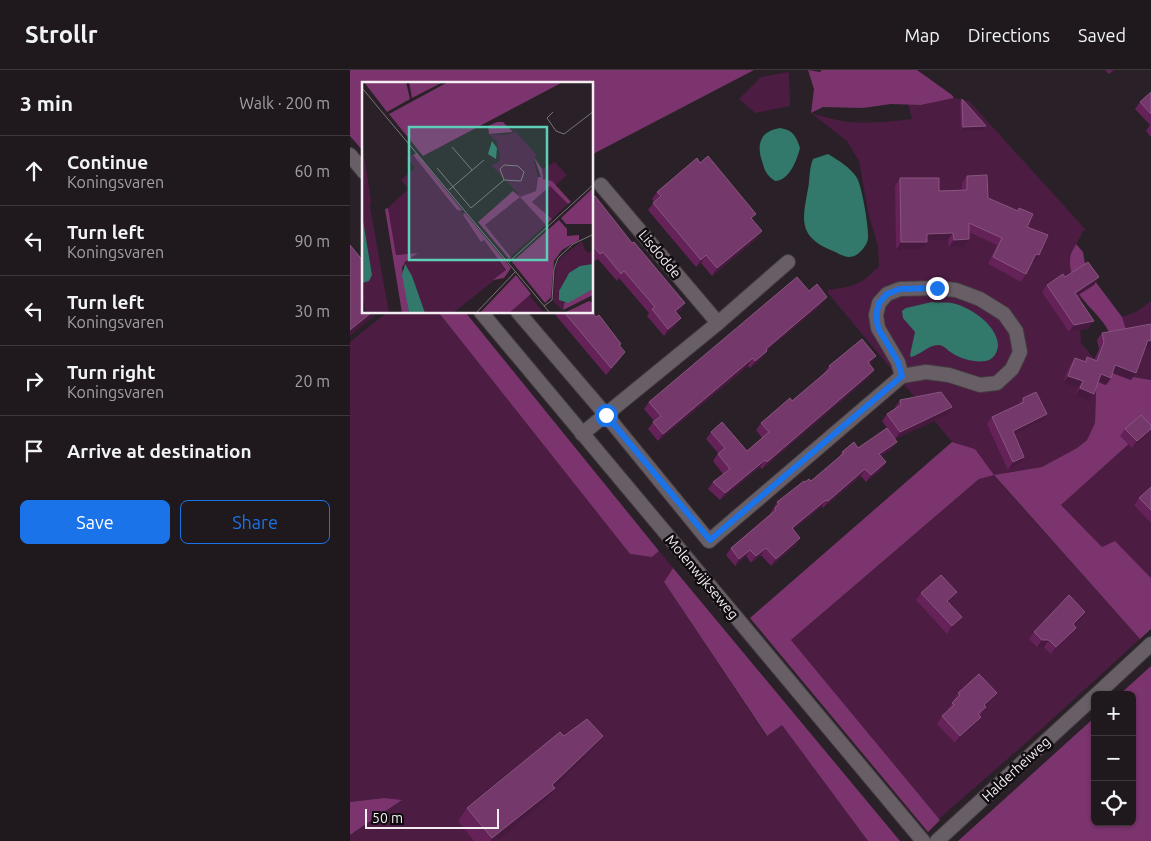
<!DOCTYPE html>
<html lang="en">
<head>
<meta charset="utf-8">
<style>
  body { margin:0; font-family:Ubuntu,sans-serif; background:#2c262a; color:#f1f3f6 }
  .controls { position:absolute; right:15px; bottom:15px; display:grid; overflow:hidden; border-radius:8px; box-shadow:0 1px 4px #0004 }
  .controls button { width:45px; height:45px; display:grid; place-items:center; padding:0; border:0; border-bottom:1px solid #3c383b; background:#1f191d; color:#f1f3f6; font:25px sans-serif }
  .scale { position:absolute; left:15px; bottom:12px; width:134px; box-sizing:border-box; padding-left:5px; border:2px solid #f4eef2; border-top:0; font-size:14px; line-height:18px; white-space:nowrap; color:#f4eef2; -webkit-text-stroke:4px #100c0f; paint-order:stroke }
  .stop { position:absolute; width:15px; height:15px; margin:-11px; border:4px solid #1a73e8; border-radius:50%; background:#fff }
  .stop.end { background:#1a73e8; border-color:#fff; box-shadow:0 1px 5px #0008 }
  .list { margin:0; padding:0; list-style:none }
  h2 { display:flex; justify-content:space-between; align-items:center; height:65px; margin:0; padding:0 20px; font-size:21px }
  h2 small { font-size:16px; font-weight:400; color:#a1a0a4 }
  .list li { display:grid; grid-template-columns:32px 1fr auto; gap:15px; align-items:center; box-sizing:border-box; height:70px; padding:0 20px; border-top:1px solid #3c383b }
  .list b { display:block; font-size:19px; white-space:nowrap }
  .list p { margin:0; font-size:16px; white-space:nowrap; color:#a1a0a4 }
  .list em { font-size:16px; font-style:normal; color:#a1a0a4 }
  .actions { display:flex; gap:10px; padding:15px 20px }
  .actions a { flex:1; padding:11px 0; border:1px solid #1a73e8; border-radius:8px; text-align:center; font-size:18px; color:#1a73e8 }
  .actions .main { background:#1a73e8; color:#fff }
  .icon { flex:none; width:28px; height:28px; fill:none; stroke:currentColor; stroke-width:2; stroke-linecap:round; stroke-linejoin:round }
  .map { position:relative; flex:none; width:801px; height:771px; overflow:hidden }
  header { display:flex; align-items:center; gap:30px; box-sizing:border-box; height:70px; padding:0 25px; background:#1f191d; border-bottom:1px solid #3c383b }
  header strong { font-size:24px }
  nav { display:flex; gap:28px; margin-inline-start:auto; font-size:18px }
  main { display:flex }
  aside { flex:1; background:#1f191d }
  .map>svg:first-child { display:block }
  .green { fill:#4c1c43 }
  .forest { fill:#7b346d }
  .water { fill:#32786b }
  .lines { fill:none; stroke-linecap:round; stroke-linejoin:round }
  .minor-casing { stroke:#443d42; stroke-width:16 }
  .minor { stroke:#685e65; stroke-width:14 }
  .wall { fill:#652259 }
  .shaded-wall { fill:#46193e }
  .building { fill:#74386a; stroke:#88557f }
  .route { stroke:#1a73e8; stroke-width:6 }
  .labels { text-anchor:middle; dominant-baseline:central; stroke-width:5; stroke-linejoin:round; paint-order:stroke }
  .street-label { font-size:14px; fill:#f4eef2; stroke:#100c0f }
  .inset-road { fill:none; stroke:#7a7378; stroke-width:1 }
  .view { fill:#5eceb8; fill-opacity:0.15; stroke:#5eceb8; stroke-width:2.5 }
  .inset-edge { fill:none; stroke:#f4eef2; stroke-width:2.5 }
</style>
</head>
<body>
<header>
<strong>Strollr</strong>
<nav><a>Map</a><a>Directions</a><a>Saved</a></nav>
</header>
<main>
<aside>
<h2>3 min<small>Walk · 200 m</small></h2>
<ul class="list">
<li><svg class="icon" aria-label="ahead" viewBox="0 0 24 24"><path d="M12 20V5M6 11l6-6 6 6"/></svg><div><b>Continue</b><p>Koningsvaren</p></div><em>60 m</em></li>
<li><svg class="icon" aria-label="left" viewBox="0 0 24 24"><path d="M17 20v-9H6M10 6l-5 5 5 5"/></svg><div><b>Turn left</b><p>Koningsvaren</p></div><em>90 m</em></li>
<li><svg class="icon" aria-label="left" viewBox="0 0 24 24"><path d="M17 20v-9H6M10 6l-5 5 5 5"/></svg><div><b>Turn left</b><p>Koningsvaren</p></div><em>30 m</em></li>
<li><svg class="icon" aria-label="right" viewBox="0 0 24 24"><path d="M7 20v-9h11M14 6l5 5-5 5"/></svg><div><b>Turn right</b><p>Koningsvaren</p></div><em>20 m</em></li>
<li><svg class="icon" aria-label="arrive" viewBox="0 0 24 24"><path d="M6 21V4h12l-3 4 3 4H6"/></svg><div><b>Arrive at destination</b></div></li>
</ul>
<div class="actions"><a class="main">Save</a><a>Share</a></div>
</aside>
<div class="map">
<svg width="801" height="771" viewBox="0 0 801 771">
  <rect width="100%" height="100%" fill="#292127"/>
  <g class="green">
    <path d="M439 2 440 36 405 43 389 29 411 7Z"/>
    <path d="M604 28 619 31 736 160 733 161 721 185 726 215 731 227 729 239 731 273 747 292 745 353 737 370 727 378 692 397 659 402 644 406 790 569 686 664 589 749 441 570 629 409 643 405 625 379 602 372 478 223V220C504 216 510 216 529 196L528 176 519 146 509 91 497 71 461 43C471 46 481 49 492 51 515 54 539 52 562 49L558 34 571 35Z"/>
    <path d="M801 231V310L772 305V247L786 242Z"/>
    <path d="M36 243H89L280 484 302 487 309 481 323 498 314 512 416 666 432 654 518 771H0V765L51 731 34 728 0 732V272Z"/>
    <path d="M801 354V508L765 472 752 477 711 435Z"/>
  </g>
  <g class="forest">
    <path d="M0 0H404L243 84 242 14H14V82L0 66Z"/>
    <path d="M458 0 470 2 472 0H567L602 25 604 28 571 35 541 34 513 38 473 37 461 43 464 19Z"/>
    <path d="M726 174 733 182 736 199 772 247 782 278 772 305 801 310V354L711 435 752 477 765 471 801 508V559L790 569 644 405 629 409 441 570 590 750 578 762 400 548 602 372 625 379 644 405 692 397 727 378 737 370 745 353 747 292 759 262C752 248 741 240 732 228 725 219 717 196 721 184 722 181 725 177 726 174Z"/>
    <path d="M89 243H116L309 481 302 487 280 484Z"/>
    <path d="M323 498 550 771H518L432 655 417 666 314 512Z"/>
    <path d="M801 596V771H608L745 647V752H782V625H769Z"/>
    <path d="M34 728 52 730 0 765V732Z"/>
  </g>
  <g class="water">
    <path d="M430 58C443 60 446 66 450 78 447 90 439 111 425 111 422 109 418 106 416 102 414 99 413 94 412 91 406 73 411 61 430 58Z"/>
    <path d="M478 84C488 90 501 98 507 108 512 117 519 158 518 168 518 174 510 184 504 186 496 189 490 184 483 181 448 167 452 150 458 119 460 108 459 99 463 89Z"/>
    <path d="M582 232C589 233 595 232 602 233 620 237 646 254 648 274 648 281 645 287 639 290 628 294 611 289 602 283 597 280 595 276 589 275 580 274 570 285 561 287L560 285 565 262 553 248 552 241 556 238Z"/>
  </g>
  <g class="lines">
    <g class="minor-casing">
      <g id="minor">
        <path d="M0 85 14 102"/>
        <path d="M251 115 368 253"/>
        <path d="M131 242 573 771"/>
        <path d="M168 242 256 345 359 471 552 306 576 302 599 305 630 315 647 313 662 299 670 282 666 261 654 244 630 229 606 220 587 218 550 219 537 224 529 233 526 245 528 258 548 292 552 306"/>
        <path d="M232 364 368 253 438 192"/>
        <path d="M746 625 801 574"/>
        <path d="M587 771 745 626"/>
      </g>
    </g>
    <use href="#minor" class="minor"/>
  </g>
  <g class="wall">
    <path d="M755 0H764L759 4Z"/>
    <path d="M801 22V67L796 61 800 55 785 39 790 32Z"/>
    <path d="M612 29 636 56 633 60 611 61 610 33Z"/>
    <path d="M617 106 638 128 667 141 669 138 677 157 684 193 682 192 676 204 671 212 638 194 647 175 619 162 614 177H599L598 170 577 171V172L572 179 546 180 545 116 550 108 589 121 612 120V113Z"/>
    <path d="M307 122 402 149 407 168 362 206 351 193 346 197 298 140 304 132 302 129Z"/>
    <path d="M242 128 331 240 326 243V255L314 266 297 246 299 243 269 208 267 211 248 189 245 191 242 188Z"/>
    <path d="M715 207 744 215 727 226 739 258 719 262 692 222 697 215Z"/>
    <path d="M459 221 472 234 417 280 412 288 400 298 398 296 308 371 298 359 304 351 294 339 299 332Z"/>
    <path d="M203 242H242L270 276V289L256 305Z"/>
    <path d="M801 254 800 280 795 278 781 310 762 303 761 308 756 315 748 312 744 324 739 331 725 326 728 318 713 313 720 295 725 288 734 291 737 287 744 290 749 279 747 270 752 263Z"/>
    <path d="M521 293 519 294V307L412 399 410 397 370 430 358 419 363 412 373 404 363 391 368 383 356 369 361 362 397 381 412 368 406 360 411 353 442 331 474 303 479 296Z"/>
    <path d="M673 328 697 344 692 351 664 365 669 394 658 400 637 354 642 347 669 334Z"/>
    <path d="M550 330 597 345 545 369 532 351 537 344 545 338V337Z"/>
    <path d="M775 359 798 364 782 378 770 366Z"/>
    <path d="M508 378 542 379 531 386 536 392 532 399 516 412 511 406 473 438 472 436 443 460 446 475 421 496 411 485 401 493 396 486 385 496 376 485 381 478 420 444 427 432 455 412 461 411 488 388 492 382Z"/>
    <path d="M801 417V453L784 435 789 428Z"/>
    <path d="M571 523 602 529 599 533 607 554 597 564 566 530Z"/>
    <path d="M730 550 724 555 721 565 701 584 694 577H687L679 569 684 562Z"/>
    <path d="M608 623H647L642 630 635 636 630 646 631 647 626 654 605 673 587 654 592 646 598 641 597 640 604 631 603 630Z"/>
    <path d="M214 666H253L244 679 204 717 195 732 147 771H124L108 751 117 738Z"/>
  </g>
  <g class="shaded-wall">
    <path d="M636 56 633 60 611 61 613 57Z"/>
    <path d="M412 161 407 168 362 206 367 198Z"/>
    <path d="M603 163 598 170 572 171 577 164Z"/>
    <path d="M619 169 614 177H599L604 170Z"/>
    <path d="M551 172H577L572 179 546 180Z"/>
    <path d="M686 184 689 185 684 193 681 191Z"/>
    <path d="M356 185 351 193 346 197 351 190Z"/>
    <path d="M749 207 744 215 720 230 725 223Z"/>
    <path d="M477 227 472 234 410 286 416 279Z"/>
    <path d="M335 233 331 240 320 248 325 241Z"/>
    <path d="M22 242H29L0 266V260Z"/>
    <path d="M331 248 326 255 314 266 318 259Z"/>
    <path d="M744 251 739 258 719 262 724 255Z"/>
    <path d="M798 270 801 271 800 280 793 277Z"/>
    <path d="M417 281 412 288 400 298 405 291Z"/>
    <path d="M526 286 521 293 513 299 518 292Z"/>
    <path d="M403 288 398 296 308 371 313 364Z"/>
    <path d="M765 295 786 303 781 310 760 302Z"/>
    <path d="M524 300 519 307 412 399 417 392Z"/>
    <path d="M751 304 761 308 756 315 746 311Z"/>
    <path d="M718 306 733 311 728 318 713 313Z"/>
    <path d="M730 318 744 324 739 331 725 326Z"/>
    <path d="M602 337 597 345 545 369 550 362Z"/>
    <path d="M697 344 692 351 658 368 663 361Z"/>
    <path d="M801 359 798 364 782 378 787 371Z"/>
    <path d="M547 372 542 379 525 391 529 384Z"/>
    <path d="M674 387 669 394 658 400 663 392Z"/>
    <path d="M415 390 410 397 370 430 375 423Z"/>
    <path d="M536 392 532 399 516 412 521 405Z"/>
    <path d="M515 399 511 406 473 438 478 431Z"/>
    <path d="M476 430 472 436 437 465 442 458Z"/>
    <path d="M450 468 446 475 421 496 426 489Z"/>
    <path d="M416 478 411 485 401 493 406 486Z"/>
    <path d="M400 480 396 486 385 496 389 489Z"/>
    <path d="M607 522 602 529 592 539 597 531Z"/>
    <path d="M735 542 730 550 718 561 723 554Z"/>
    <path d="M612 547 607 554 597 564 602 556Z"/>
    <path d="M726 558 721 565 701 584 706 577Z"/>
    <path d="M692 570H699L694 577H687Z"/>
    <path d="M647 623 642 630 629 642 634 635Z"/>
    <path d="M631 647 626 654 605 673 610 666Z"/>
    <path d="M253 666 244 679 195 726 205 718 195 732 147 771H141L142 768 202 715Z"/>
  </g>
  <g class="building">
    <path d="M801 22V44L790 32Z"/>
    <path d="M612 29 636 56 613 57Z"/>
    <path d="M358 86 406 144 401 148 412 161 367 198 356 185 351 190 303 133 311 126 307 122 347 88 350 93Z"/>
    <path d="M637 105 638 128 668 141 669 138 683 144 677 157 698 165 689 185 686 184 676 204 643 187 652 168 619 153V169L604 170 603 163 577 164V172H551L550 108H589V121L617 120V106Z"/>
    <path d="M245 126 282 173 284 172 335 233 325 241 331 248 318 259 302 239 305 237 274 201 271 204 253 182 250 184 242 175V128Z"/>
    <path d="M0 175 14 192V242H22L0 260Z"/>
    <path d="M738 192 749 207 725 223 744 251 724 255 697 215 713 204 715 207Z"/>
    <path d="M447 207 459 221 467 214 477 227 416 279 417 281 405 291 403 288 313 364 303 352 311 346 299 332Z"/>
    <path d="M214 242H242L246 247 249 245 271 274 269 275 275 282 261 298Z"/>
    <path d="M801 254V271L798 270 786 303 765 295 761 308 751 304 744 324 730 318 733 311 718 306 725 288 736 292 737 287 747 291 754 272 752 263Z"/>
    <path d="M512 269 526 286 518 292 524 300 417 392 415 390 375 423 363 412 380 399 368 384 375 378 361 362 372 352 397 381 419 362 411 353 440 328 442 331 481 298 479 296Z"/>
    <path d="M591 322 602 337 550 362 537 344 551 335 550 330Z"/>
    <path d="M686 322 697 344 663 361 674 387 663 392 642 347 674 332 673 328Z"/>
    <path d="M791 345 801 355V359L787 371 775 359Z"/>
    <path d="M537 358 547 372 529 384 536 392 521 405 515 399 478 431 476 430 442 458 450 468 426 489 416 478 406 486 400 480 389 489 381 478 426 440 425 438 429 434 427 432 454 411 455 412 459 409 461 411 494 383 492 382 504 372 508 378Z"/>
    <path d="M801 417V440L789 428Z"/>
    <path d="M591 505 607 522 597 531 612 547 602 556 571 523Z"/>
    <path d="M719 525 735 542 723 554 726 558 706 577 699 570H692L684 562Z"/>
    <path d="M629 604 647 623 634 635 636 637 628 644 631 647 610 666 592 646 604 635 602 633 610 625 608 623Z"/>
    <path d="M237 649 253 666 202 715 205 718 142 768 117 738 210 662 214 666Z"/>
  </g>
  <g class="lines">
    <path class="route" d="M256 345 360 470 552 306 548 292 528 258 526 245 529 233 537 224 550 219 587 218"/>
  </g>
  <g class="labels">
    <g class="street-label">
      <text transform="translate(310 184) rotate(50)">Lisdodde</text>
      <text transform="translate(352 507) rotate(50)">Molenwijkseweg</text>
      <text transform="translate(666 699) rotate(-43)">Halderheiweg</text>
    </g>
  </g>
  <g transform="translate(12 12)">
    <rect width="231" height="231" fill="#292127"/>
    <path d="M154 50 174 72 172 79 176 95 174 109 159 115 184 143 149 174 123 143 156 115 155 110 129 83 137 80 138 75 135 60 127 52 142 53ZM0 61 9 118 8 125 27 231H4L0 212V201L7 199 10 193 0 132ZM51 73 95 128 103 131 101 133 119 160 122 158 144 189 91 231H63L42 182 55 171 34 173 26 126 46 107 39 98 53 86 44 75ZM193 80 205 93 194 103 180 97V87ZM188 104 206 122 190 137 170 120ZM220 159 223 168 227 171 231 168V182L216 185 205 194 196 211 202 221 200 228 191 219 194 184 198 176ZM153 196 182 231H121Z" fill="#4c1c43"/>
    <path d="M2 0H44L48 17 25 30ZM47 0H81L50 16ZM86 0H201L61 74 27 32ZM135 40H141L151 50 127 52 126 44ZM54 71 100 128 99 129 95 128 51 73ZM172 75 180 87 181 97 190 99 209 120 206 122 188 104 170 120 190 137 184 143 158 115 123 143 149 175 147 177 116 140 151 109 158 115 174 109 176 95H179ZM231 106V142H204L199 136ZM26 126 34 173 56 171 43 180 40 186 47 231H40L23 127ZM103 131 149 186 142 196 131 198 144 188 122 158 119 160 101 133ZM197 138 205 147V154L217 153V158L200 168 192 179 189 215 183 221 150 180ZM154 193 169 212 147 231H118ZM231 207V213L201 228 202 221ZM227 219 231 221V231L204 230Z" fill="#7b346d"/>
    <path d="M130 59 135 66 134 77 126 72ZM0 132 10 193 7 199 0 201ZM43 182 50 194 63 231H47L40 193ZM231 182V207L206 221 197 218V209L207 191 218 184Z" fill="#32786b"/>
    <path class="inset-road" d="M0 6 188 231M191 30 185 36 194 49 202 52 232 29M90 65 110 88M75 86 109 126 142 98 159 99 162 90 156 84 142 83 138 87 142 98M87 108 122 78M147 180 232 102M182 224 190 218 192 187 196 176 211 162 232 152M114 231 154 189"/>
    <path class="view" d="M47 45H185V178H47Z"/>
    <rect width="231" height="231" class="inset-edge"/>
  </g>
</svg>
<div class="controls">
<button>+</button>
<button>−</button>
<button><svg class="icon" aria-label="locate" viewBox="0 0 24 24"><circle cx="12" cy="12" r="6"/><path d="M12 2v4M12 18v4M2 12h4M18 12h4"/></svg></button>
</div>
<div class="scale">50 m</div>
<div class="stop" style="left:256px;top:345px"></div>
<div class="stop end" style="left:587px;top:218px"></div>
</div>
</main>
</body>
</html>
